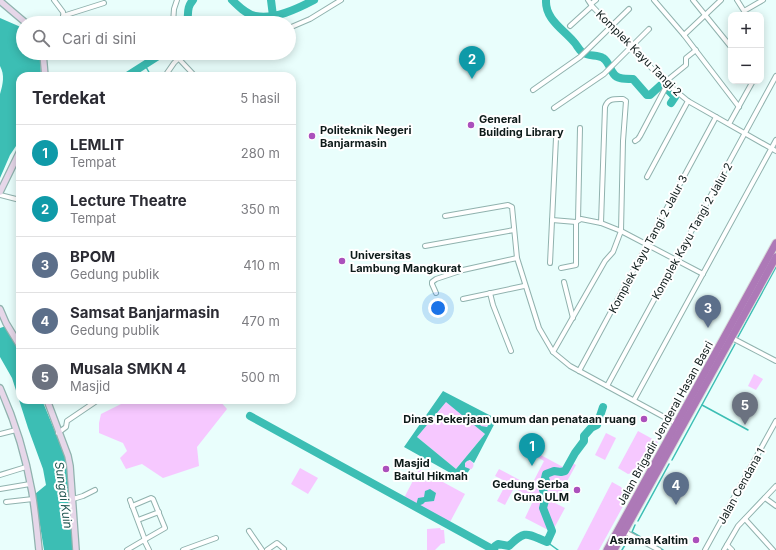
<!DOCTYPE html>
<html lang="id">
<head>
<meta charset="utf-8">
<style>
  body { margin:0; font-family:Inter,sans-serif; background:#f7f7f7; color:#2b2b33 }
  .controls { position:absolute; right:12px; top:12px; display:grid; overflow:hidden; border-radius:8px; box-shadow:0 2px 10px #0003 }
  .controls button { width:36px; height:36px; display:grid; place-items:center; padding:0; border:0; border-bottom:1px solid #e1e1e2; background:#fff; color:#2b2b33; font:20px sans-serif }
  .you { position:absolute; left:438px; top:308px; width:14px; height:14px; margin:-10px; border:3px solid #fff; border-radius:50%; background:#1a73e8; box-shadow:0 0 0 6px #1a73e833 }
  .badge { display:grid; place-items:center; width:26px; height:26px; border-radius:50%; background:#1a73e8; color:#fff; font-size:13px; font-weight:700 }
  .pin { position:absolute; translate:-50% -33px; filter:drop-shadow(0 1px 2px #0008) }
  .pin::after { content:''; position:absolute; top:21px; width:14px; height:12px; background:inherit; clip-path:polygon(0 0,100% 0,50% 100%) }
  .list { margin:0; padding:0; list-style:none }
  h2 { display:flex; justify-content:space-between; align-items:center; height:52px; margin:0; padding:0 16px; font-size:17px }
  h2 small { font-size:13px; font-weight:400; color:#7c7c81 }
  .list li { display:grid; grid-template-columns:26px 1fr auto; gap:12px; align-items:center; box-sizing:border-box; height:56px; padding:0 16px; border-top:1px solid #e1e1e2 }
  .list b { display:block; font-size:15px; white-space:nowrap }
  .list p { margin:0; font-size:13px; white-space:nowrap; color:#7c7c81 }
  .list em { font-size:13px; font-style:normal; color:#7c7c81 }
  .icon { flex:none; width:22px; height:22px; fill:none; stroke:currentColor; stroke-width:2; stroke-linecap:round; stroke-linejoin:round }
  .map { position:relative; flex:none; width:776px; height:550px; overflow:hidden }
  .search { position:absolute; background:#fff; box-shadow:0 2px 10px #0003; left:16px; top:16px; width:280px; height:44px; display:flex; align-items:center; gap:10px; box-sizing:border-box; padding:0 14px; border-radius:22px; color:#7c7c81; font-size:15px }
  .panel { position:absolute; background:#fff; box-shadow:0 2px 10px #0003; left:16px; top:72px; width:280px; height:332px; border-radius:12px }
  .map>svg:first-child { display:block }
  .green { fill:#f6c8ff }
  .water { fill:#3cbeb4; fill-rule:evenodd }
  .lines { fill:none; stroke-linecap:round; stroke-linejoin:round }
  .stream { stroke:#3cbeb4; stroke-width:1.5 }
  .river { stroke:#3cbeb4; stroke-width:8 }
  .street-casing { stroke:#90b2ae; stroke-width:6 }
  .secondary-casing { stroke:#90b2ae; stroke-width:8 }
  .highway-casing { stroke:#d8dada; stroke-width:9 }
  .street { stroke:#fff; stroke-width:4 }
  .secondary { stroke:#e6d7e9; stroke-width:5.5 }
  .highway { stroke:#ad79b7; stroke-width:7 }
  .poi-dot { fill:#ab50bc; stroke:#fff; stroke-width:1.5 }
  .labels { text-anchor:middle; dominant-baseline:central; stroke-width:4; stroke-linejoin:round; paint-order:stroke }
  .street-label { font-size:11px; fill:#0d1a19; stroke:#fff }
  .poi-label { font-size:11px; font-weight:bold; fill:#0d1a19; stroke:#fff; text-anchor:start }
  .water-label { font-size:12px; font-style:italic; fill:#215752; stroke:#fff }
</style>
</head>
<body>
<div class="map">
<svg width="776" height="550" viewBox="0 0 776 550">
  <rect width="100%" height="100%" fill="#e9fefc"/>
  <g class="green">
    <path d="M754 374 763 379 756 390 748 386Z"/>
    <path d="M129 400H219L227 409 197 447 199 466 163 478 142 464 126 469 120 458 127 451 123 443 99 433V423L101 414Z"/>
    <path d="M446 401 485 434 456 469 417 437Z"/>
    <circle cx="484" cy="421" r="6"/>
    <path d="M638 431 658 442 640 474 636 472 628 474 618 468Z"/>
    <path d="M606 433 616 438 605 460 595 455Z"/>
    <path d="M528 438 541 445 537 453 563 467 567 460 576 465 555 503 565 508 552 532 525 518 534 499 514 488 505 505 497 501 507 482 495 476 499 469 531 486 544 461 522 448Z"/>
    <circle cx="469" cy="465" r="4.5"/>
    <path d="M300 468 318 478 308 494 291 484Z"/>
    <path d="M419 469 465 494 450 522 404 498Z"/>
    <path d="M612 482 621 487 628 497 599 550H577Z"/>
    <path d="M440 528 441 530H444L445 543 441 544 435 550H427V529Z"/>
  </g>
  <g class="water">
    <path d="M0 18 23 28V53H40L41 76H20V140L10 155 0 178V94C3 84 5 75 0 66Z"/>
    <path d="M6 326 20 350V400H42L66 458 71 503 74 550H44L35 494 46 485 43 469 28 428 12 378 0 357V328Z"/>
    <path d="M443 391 497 419 474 463 470 460 467 461 465 463V467L470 469 463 480 404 447ZM446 402 485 434 456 469 417 437ZM483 416H487L490 420 489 424 487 427 481 426 479 423 480 418Z"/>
    <path d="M430 489 436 493 434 501 425 502 423 504 418 506 416 505 418 498 424 497 425 491Z"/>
  </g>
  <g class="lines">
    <g class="stream">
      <path d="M145 65 151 76"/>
      <path d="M738 337 776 267"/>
      <path d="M702 405 748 430"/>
      <path d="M672 460 735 344"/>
      <path d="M638 521 669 464"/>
      <path d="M635 525 632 532 663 550"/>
      <path d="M547 542 558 550"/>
      <path d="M622 550 628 540"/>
    </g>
    <g class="river">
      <path d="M232 0C238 6 246 14 255 16 274 20 297 9 314 0"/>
      <path d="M271 0 273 16"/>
      <path d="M546 0C545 19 563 29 574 42 577 45 579 50 582 52 588 57 597 54 603 58 611 63 610 76 620 78 624 79 629 79 633 79L647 95H650L661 85H663L675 97 671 103"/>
      <path d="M187 23C189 14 186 8 193 0"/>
      <path d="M127 76 163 53"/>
      <path d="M250 416 494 550"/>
      <path d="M494 550 495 546 498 544 509 546C526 529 527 534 547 542L552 531 543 508 546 497 543 490 546 481 545 478 546 474 554 471 561 472 565 471 575 453 584 441V436L591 428 597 425 603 407"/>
    </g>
    <g class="street-casing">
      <g id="street">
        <path d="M54 0 63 12 64 18 66 23"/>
        <path d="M588 0 592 6 665 82 688 101 776 151"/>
        <path d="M654 0 684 35 739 107"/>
        <path d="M693 0 731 47"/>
        <path d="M737 0 744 11 763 0"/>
        <path d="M591 4 596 0"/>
        <path d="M63 16 104 3"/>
        <path d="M173 23 174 9 177 0"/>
        <path d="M570 26 592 6"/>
        <path d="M289 28 310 19 341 0"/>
        <path d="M684 35 721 0"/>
        <path d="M179 59 195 76"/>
        <path d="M165 76 174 63 184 53"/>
        <path d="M665 82 686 65V58L696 50"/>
        <path d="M533 90 580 57 629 9"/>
        <path d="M554 108 604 74 649 29"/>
        <path d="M729 124 753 81"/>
        <path d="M635 141 638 139 640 136 668 83"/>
        <path d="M647 177 688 101"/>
        <path d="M0 195 20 200"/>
        <path d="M445 216 508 205 512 207 517 258 539 328 553 352 570 366 677 424"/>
        <path d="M552 220 576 222 581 219 601 223 621 231 703 274"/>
        <path d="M578 220 580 128"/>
        <path d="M425 246 514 230"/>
        <path d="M550 263 556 138"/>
        <path d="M561 268 576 265V222"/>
        <path d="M564 282 573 318"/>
        <path d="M436 293 432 284V282L436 279 463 270 517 258"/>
        <path d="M490 293 493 305 511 351"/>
        <path d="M463 299 524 286"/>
        <path d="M732 338 776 361"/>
        <path d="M553 352 605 261 613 252 621 231 623 141 626 101 623 99C615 99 608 98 605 107L601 223"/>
        <path d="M579 371 716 117"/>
        <path d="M607 386 776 76"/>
        <path d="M634 400 776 140"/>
        <path d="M58 433 66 427 67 421 98 400"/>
        <path d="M0 434 16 430"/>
        <path d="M0 475 26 467"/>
        <path d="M0 489 30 484"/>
        <path d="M765 498 776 506"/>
        <path d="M73 499 83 496 95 490"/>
        <path d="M130 500 145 540"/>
        <path d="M6 502 33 499"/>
        <path d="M132 506 151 498 153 499 165 528 144 540"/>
        <path d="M745 519 773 550"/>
        <path d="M138 520 159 512"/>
        <path d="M249 531 262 550"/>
        <path d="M625 532 659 550"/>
        <path d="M727 545 732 550"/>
        <path d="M127 550 144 540 149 550"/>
        <path d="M183 550 216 538"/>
        <path d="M267 550 277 543 284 549"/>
        <path d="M705 550 776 421"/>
        <path d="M724 550 738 526 776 486"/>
      </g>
    </g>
    <g class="secondary-casing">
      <g id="secondary">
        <path d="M0 1 26 23"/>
        <path d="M43 53 45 76"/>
        <path d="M0 192 20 151"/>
        <path d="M0 309 6 323 20 346"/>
        <path d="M0 388C14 419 26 458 32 492 35 511 37 530 39 550"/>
        <path d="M47 400 68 456 70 466 76 550"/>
      </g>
    </g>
    <g class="highway-casing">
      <g id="highway">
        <path d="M607 550 776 243"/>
        <path d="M614 550 776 257"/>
      </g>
    </g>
    <use href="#street" class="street"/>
    <use href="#secondary" class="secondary"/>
    <use href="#highway" class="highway"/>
  </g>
  <g class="poi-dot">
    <circle cx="471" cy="125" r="4"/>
    <circle cx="312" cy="136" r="4"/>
    <circle cx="342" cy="261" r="4"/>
    <circle cx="644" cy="419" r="4"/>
    <circle cx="386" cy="469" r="4"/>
    <circle cx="577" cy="490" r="4"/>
    <circle cx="696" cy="540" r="4"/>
  </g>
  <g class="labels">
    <g class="street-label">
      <text transform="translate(639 53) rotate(45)">Komplek Kayu Tangi 2</text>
      <text transform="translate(692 231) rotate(-61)">Komplek Kayu Tangi 2 Jalur 2</text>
      <text transform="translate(648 244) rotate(-62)">Komplek Kayu Tangi 2 Jalur 3</text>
      <text transform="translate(665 423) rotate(-61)">Jalan Brigadir Jenderal Hasan Basri</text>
      <text transform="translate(741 486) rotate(-61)">Jalan Cendana 1</text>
    </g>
    <g class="poi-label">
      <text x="479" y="119">General<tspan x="479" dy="13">Building Library</tspan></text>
      <text x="320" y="130">Politeknik Negeri<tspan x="320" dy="13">Banjarmasin</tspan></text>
      <text x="350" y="255">Universitas<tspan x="350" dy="13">Lambung Mangkurat</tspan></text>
      <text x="636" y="419" text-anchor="end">Dinas Pekerjaan umum dan penataan ruang</text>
      <text x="394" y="463">Masjid<tspan x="394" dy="13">Baitul Hikmah</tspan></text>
      <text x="569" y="484" text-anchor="end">Gedung Serba<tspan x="569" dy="13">Guna ULM</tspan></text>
      <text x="688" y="540" text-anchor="end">Asrama Kaltim</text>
    </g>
    <g class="water-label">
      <text transform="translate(64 495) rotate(82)">Sungai Kuin</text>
    </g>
  </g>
</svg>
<div class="controls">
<button>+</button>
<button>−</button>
</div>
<div class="you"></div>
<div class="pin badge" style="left:532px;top:466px;background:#0f9aa8">1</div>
<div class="pin badge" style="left:472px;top:79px;background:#0f9aa8">2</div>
<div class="pin badge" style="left:708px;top:328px;background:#5c6f8a">3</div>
<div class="pin badge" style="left:676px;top:505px;background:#5c6f8a">4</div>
<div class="pin badge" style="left:745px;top:425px;background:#6b7280">5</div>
<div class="search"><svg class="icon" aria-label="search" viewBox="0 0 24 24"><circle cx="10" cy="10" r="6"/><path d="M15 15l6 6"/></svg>Cari di sini</div>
<section class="panel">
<h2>Terdekat<small>5 hasil</small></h2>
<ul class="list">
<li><span class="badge" style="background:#0f9aa8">1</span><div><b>LEMLIT</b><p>Tempat</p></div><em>280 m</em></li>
<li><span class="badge" style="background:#0f9aa8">2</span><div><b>Lecture Theatre</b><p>Tempat</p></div><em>350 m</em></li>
<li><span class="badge" style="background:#5c6f8a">3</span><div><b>BPOM</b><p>Gedung publik</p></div><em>410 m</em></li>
<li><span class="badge" style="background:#5c6f8a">4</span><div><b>Samsat Banjarmasin</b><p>Gedung publik</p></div><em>470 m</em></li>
<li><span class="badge" style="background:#6b7280">5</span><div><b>Musala SMKN 4</b><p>Masjid</p></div><em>500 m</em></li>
</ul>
</section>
</div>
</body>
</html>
